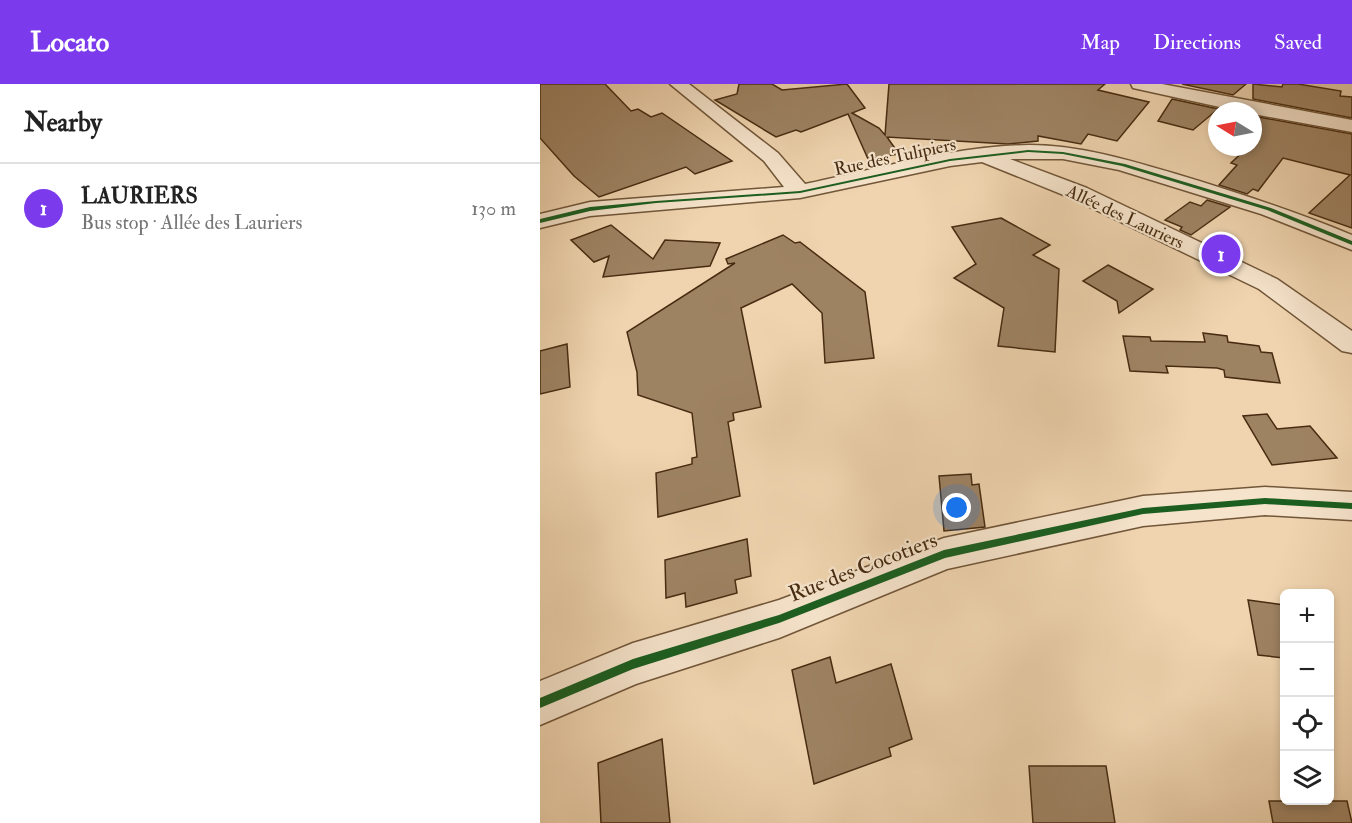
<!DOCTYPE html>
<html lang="en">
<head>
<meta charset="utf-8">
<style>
  body { margin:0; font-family:"IM FELL Double Pica",serif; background:#f2f2f2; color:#222 }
  .controls { position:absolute; right:18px; bottom:18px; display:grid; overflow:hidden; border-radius:9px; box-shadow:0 3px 9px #0003 }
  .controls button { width:54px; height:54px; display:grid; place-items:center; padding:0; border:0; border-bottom:2px solid #e0e0e0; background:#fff; color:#222; font:30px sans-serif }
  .compass { position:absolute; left:668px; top:18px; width:54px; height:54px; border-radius:50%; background:#fff; box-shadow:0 3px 9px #0003; rotate:280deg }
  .you { position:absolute; left:417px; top:424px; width:21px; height:21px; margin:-15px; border:4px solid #fff; border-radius:50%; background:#1a73e8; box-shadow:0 0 0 9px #1a73e833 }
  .badge { display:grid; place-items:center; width:39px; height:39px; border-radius:50%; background:#7c3aed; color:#fff; font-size:20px; font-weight:700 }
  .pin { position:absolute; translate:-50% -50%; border:3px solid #fff; box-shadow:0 2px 6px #0006 }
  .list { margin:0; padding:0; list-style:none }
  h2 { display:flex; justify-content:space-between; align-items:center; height:78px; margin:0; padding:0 24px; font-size:26px }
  h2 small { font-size:20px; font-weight:400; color:#767676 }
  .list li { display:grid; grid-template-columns:39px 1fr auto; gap:18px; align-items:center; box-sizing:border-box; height:90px; padding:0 24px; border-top:2px solid #e0e0e0 }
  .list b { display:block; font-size:22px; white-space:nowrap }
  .list p { margin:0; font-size:20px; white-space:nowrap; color:#767676 }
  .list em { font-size:20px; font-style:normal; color:#767676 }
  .icon { flex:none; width:33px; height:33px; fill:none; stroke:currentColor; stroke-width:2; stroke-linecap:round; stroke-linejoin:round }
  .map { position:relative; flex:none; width:812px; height:739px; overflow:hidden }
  header { display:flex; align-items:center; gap:36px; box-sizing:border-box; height:84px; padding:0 30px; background:#7c3aed; color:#fff }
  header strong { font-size:28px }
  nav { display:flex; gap:33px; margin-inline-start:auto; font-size:21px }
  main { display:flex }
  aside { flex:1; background:#fff }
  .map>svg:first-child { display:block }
  .building { fill:#9e8363; stroke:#472c11; stroke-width:1.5 }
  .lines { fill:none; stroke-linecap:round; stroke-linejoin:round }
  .minor-casing { stroke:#715638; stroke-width:3 }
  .minor { fill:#f5e3cb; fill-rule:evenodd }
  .cycleway-casing { stroke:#f5e3cb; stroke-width:3 }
  .cycleway { fill:#1b5e20; fill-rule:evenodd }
  .labels { text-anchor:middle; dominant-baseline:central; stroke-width:4.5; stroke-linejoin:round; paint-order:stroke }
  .far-street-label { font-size:18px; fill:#472c11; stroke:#f5e3cb }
  .street-label { font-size:22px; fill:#472c11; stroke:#f5e3cb }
</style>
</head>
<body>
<header>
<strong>Locato</strong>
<nav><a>Map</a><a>Directions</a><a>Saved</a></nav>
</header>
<main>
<aside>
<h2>Nearby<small></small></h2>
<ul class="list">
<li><span class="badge">1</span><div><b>LAURIERS</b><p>Bus stop · Allée des Lauriers</p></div><em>130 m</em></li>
</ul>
</aside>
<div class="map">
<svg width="812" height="739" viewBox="0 0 812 739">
  <rect width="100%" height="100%" fill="#efd4af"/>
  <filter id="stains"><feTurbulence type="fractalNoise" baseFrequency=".00333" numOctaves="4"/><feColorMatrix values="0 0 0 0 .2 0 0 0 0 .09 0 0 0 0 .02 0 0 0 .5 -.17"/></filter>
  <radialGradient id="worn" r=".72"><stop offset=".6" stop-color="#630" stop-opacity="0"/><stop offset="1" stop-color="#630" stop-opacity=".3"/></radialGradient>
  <g class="building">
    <path d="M0 0H65L91 27 98 25 111 33 122 29 192 77 155 90 146 83 59 113 34 92 0 54Z"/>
    <path d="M199 0H232L242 6 307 0 325 24 312 29 339 44 345 51 349 0H565L558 6 609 18 577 57 548 50 541 60 498 52V57L468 60 347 53 359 70 328 75 308 30 261 48 256 46 236 53 175 16 197 10Z"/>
    <path d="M642 0H706L693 11Z"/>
    <path d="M713 0 742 3 743 0H758L801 7 800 12 812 13V34L713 15Z"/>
    <path d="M632 15 678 25 653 46 618 37Z"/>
    <path d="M713 32 812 50V144L769 129 810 91 743 74 718 107 713 105 707 110 679 101 697 81 691 79 708 63H713Z"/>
    <path d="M667 116 690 123 651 151 640 146 642 143 625 136 650 118 661 122Z"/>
    <path d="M461 134 510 161 493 171 519 185 515 268 458 262 464 224 414 194 436 180 412 143Z"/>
    <path d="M71 141 113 175 125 156 180 159 170 182 63 193 69 172 54 178 31 156Z"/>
    <path d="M243 151 255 159 260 158 325 208 334 274 285 279 282 229 252 200 201 224 221 323 193 329 194 336 188 338 200 412 118 433 116 389 152 380V374L157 373 152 329 98 311 97 288 87 248 195 179 188 180 186 175Z"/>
    <path d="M568 181 613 205 579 229 577 217 543 197Z"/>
    <path d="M663 249 687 252 688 258 719 262 721 268 732 269 740 299 685 293 684 286 677 284 626 282 628 289 590 287 583 252 610 253 611 257 665 258Z"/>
    <path d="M27 260 30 303 0 310V267Z"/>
    <path d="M727 330 737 345 770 342 797 374 732 381 703 332Z"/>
    <path d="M431 390 432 401 439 400 445 443 404 447 399 392Z"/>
    <path d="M207 455 211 492 195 496 197 509 146 523 145 509 126 514 125 476Z"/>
    <path d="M708 516 744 521V574L718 571Z"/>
    <path d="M290 573 296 599 351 580 372 655 349 664 351 672 274 700 252 586Z"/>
    <path d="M122 655 130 739H61L58 679Z"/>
    <path d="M489 682H566L575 739H493Z"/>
    <path d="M729 717H807L812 739H733Z"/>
  </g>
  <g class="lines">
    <g class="minor-casing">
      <g id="minor">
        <path d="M130 0H149L238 69 265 100C338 85 414 62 489 61 539 61 589 76 636 90 696 108 754 127 812 151V166L721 130 579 86 523 75H470L547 104 737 195 812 247V269L802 267 719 205 531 114 442 78 410 82 260 114 50 132 0 144V130L50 118 244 103 224 77Z"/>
        <path d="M591 0H622L812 36V48L713 30V27H698L593 4Z"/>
        <path d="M725 403 812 408V436L725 431 603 442 407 485 239 554 96 600 0 641V597L93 559 239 516 404 454 603 412Z"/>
      </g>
    </g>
    <use href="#minor" class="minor"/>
    <g class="cycleway-casing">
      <g id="cycleway">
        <path d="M488 66 523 68 585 80 731 124 812 157V161L727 126 582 82 523 70 488 68 410 77 260 109 116 119 50 127 0 139V135L50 123 116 117 260 107 410 75Z"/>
        <path d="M725 414 812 419V425L725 420 603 430 405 474 239 539 93 585 0 624V614L93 575 239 531 404 466 603 424Z"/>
      </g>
    </g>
    <use href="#cycleway" class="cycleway"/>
  </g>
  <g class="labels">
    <g class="far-street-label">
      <text transform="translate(355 73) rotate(-12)">Rue des Tulipiers</text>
      <text transform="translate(585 133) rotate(25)">Allée des Lauriers</text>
    </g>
    <g class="street-label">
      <text transform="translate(323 483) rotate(-21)">Rue des Cocotiers</text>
    </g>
  </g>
  <rect width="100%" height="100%" filter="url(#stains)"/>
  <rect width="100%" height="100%" fill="url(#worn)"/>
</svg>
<div class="controls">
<button>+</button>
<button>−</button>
<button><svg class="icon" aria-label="locate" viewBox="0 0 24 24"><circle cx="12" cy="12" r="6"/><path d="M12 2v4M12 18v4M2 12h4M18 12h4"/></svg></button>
<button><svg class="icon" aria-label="layers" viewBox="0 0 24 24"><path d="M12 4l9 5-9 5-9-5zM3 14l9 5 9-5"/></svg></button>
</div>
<svg class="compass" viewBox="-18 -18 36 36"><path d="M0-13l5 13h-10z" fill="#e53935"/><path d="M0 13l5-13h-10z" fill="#767676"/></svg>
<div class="you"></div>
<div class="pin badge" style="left:681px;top:170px">1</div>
</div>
</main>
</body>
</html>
